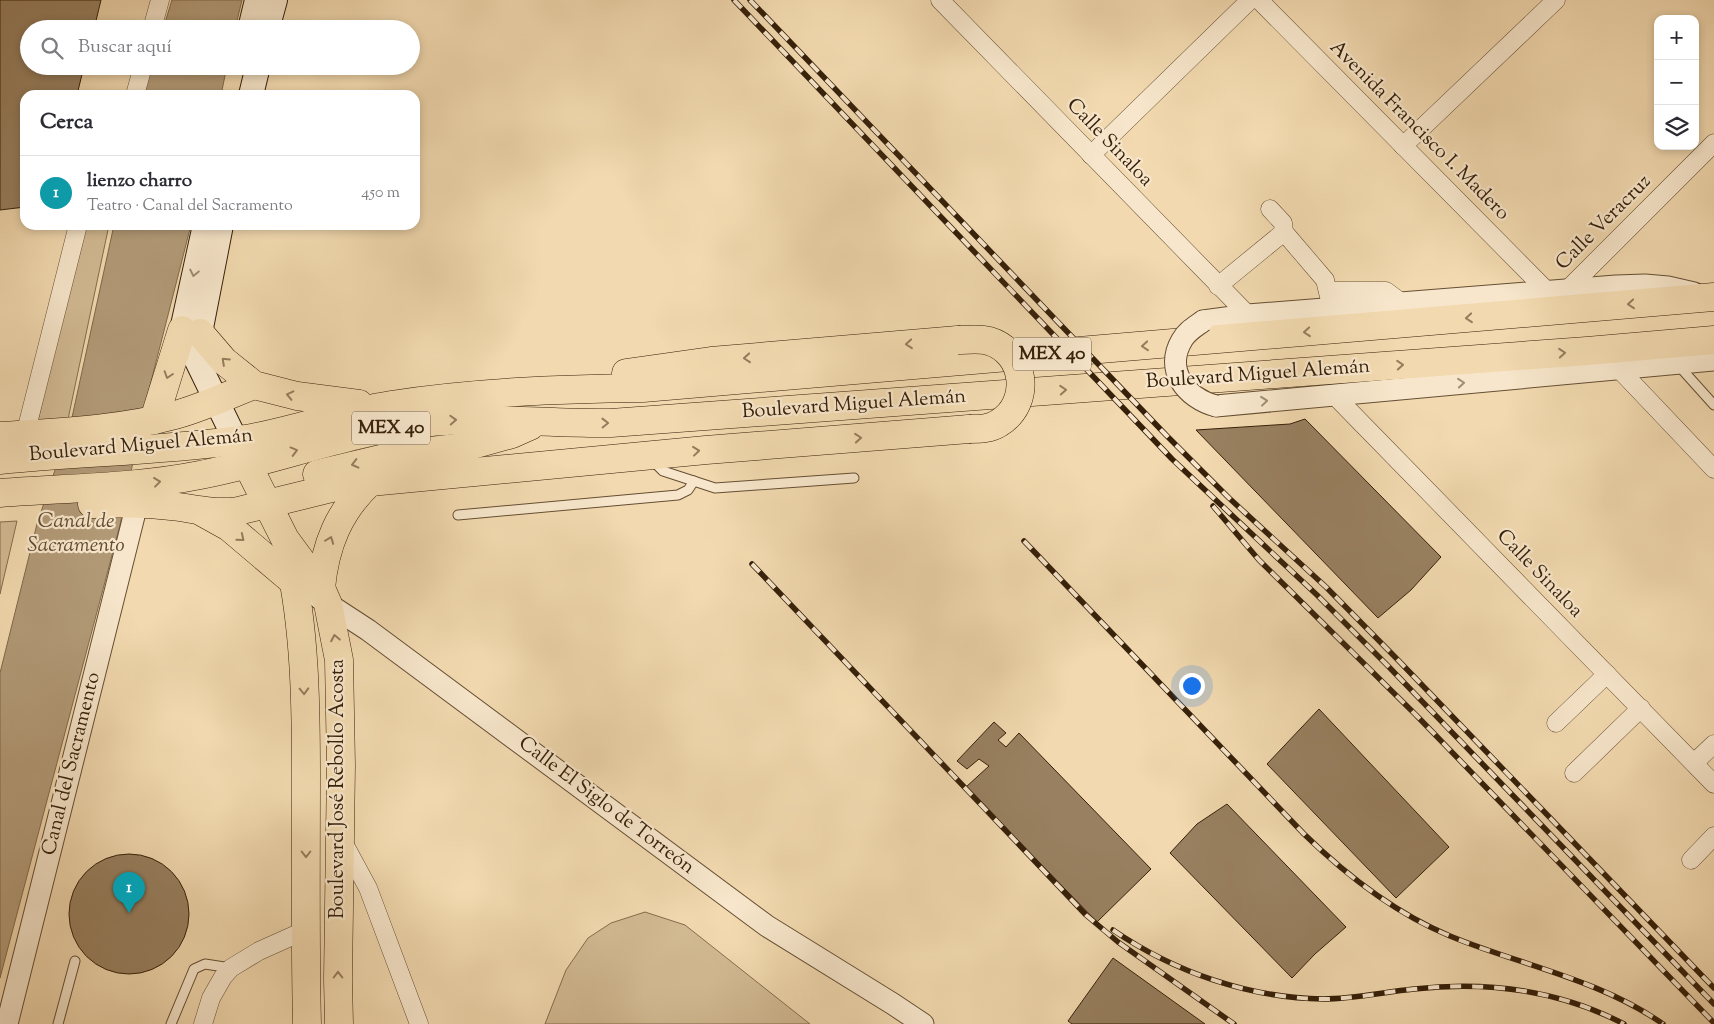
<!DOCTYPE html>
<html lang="es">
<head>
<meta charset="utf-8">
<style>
  body { margin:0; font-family:"Sorts Mill Goudy",serif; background:#f7f7f7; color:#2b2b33 }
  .controls { position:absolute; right:15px; top:15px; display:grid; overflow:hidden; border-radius:10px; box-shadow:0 2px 8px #0003 }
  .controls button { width:45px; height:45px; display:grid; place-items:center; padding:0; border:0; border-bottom:1px solid #e1e1e2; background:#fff; color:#2b2b33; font:25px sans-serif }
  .you { position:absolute; left:1191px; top:685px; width:18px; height:18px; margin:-12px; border:4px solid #fff; border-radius:50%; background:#1a73e8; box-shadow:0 0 0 8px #1a73e833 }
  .badge { display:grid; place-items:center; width:32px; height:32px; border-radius:50%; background:#111827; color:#fff; font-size:16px; font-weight:700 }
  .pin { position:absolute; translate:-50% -41px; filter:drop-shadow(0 1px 2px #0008) }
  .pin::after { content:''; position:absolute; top:26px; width:18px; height:15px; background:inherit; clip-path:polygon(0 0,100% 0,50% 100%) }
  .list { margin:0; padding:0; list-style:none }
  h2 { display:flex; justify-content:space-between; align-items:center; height:65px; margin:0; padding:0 20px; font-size:21px }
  h2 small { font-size:16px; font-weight:400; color:#7c7c81 }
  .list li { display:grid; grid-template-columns:32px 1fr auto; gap:15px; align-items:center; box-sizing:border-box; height:75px; padding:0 20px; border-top:1px solid #e1e1e2 }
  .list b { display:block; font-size:19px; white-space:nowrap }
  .list p { margin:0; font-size:16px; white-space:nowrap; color:#7c7c81 }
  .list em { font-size:16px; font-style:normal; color:#7c7c81 }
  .icon { flex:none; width:28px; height:28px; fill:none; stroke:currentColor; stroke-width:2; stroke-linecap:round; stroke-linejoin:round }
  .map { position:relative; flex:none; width:1714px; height:1024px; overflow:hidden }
  .search { position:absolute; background:#fff; box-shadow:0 2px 8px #0003; left:20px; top:20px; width:400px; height:55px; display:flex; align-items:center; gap:12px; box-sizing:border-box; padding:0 18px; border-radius:28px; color:#7c7c81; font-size:19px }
  .panel { position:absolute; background:#fff; box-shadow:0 2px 8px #0003; left:20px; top:90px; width:400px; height:140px; border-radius:15px }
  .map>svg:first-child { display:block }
  .green { fill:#d2ba93; stroke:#846d4e }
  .water { fill:#b29a77; stroke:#80694b }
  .building { fill:#988060; stroke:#36200a }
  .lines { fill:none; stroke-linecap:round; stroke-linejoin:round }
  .service-casing { stroke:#654e33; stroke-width:11 }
  .minor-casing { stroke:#654e33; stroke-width:19 }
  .tertiary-casing { stroke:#654e33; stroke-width:23 }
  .secondary-casing { stroke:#36200a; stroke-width:26 }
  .primary-casing { stroke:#36200a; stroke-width:29 }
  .trunk-casing { stroke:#36200a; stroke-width:29 }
  .service { stroke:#f7e6cb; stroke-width:9 }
  .minor { stroke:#f7e6cb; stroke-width:18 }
  .tertiary { stroke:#f7e6cb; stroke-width:21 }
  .secondary { stroke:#f7e6cb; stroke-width:24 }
  .primary { stroke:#f2d9af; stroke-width:28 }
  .trunk { stroke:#f2d9af; stroke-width:28 }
  .rail-casing { stroke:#36200a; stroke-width:5.5 }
  .rail { stroke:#f7e6cb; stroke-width:4; stroke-dasharray:11; stroke-linecap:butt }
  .tertiary-bridge-casing { stroke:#654e33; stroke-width:23; stroke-linecap:butt }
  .trunk-bridge-casing { stroke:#36200a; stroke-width:29; stroke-linecap:butt }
  .tertiary-bridge { stroke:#f7e6cb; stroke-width:21 }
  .trunk-bridge { stroke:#f2d9af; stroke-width:28 }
  .oneway { stroke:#a08d74 }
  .oneway2 { stroke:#947c5c }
  .labels { text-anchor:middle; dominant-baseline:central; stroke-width:4.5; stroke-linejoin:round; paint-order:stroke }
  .shield { fill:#f7e6cb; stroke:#705b44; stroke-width:1 }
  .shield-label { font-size:19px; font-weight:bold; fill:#36200a }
  .street-label { font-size:20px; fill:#36200a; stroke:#f7e6cb }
  .water-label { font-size:21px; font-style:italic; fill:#614b30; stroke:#f7e6cb }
</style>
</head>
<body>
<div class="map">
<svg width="1714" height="1024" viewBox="0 0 1714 1024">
  <rect width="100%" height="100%" fill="#f2d9af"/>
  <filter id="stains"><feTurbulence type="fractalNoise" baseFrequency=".004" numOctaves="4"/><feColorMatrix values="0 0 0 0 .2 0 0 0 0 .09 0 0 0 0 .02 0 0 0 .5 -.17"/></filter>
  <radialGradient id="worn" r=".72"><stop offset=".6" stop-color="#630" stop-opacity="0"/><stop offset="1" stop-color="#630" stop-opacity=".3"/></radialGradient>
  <g class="green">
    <path d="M83 225H109L67 424 37 425Z"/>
    <path d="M17 521 0 594V522Z"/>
    <path d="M645 912 685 925 810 1024H545L566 970 588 938 611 923Z"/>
  </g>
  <g class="water">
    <path d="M172 0H242L235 29H163Z"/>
    <path d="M152 66H227L221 95H143Z"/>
    <path d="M114 225H191L144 409 120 525 0 978V673L37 524 71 422Z"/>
  </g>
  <g class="building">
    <path d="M0 0H101L94 29H29V66H84L77 95H25V207L0 210Z"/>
    <path d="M1305 419 1441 557 1411 590 1378 618 1196 430 1290 424Z"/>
    <path d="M1319 709 1449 847 1396 898 1267 764Z"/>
    <path d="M994 722 1006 733 998 740 1006 747 1019 733 1151 869 1097 922 966 787 989 766 979 759 967 769 957 761Z"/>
    <path d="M1227 804 1346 927 1315 954 1292 978 1170 853 1197 824Z"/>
    <circle cx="129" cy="914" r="60"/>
    <path d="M1113 958 1205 1024H1072L1068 1021Z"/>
  </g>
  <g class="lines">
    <g class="service-casing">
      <g id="service">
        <path d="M1679 366 1714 405"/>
        <path d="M652 460 663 471 715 488 854 478"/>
        <path d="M458 515 678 495 688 490 694 481"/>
        <path d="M58 1024 75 961"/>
        <path d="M171 1024 194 969 205 964 231 968"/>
      </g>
    </g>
    <g class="minor-casing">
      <g id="minor">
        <path d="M940 0 1248 315"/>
        <path d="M1259 0 1548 292"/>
        <path d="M152 29 160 0"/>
        <path d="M135 95 143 66"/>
        <path d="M1403 146 1556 0"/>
        <path d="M1091 155 1250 0"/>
        <path d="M1270 209 1283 223 1284 232 1325 280 1332 309"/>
        <path d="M1218 286 1284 232"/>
        <path d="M1567 290 1714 143"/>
        <path d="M1328 291H1386L1402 303"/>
        <path d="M1619 369 1714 469"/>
        <path d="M1333 394 1714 784"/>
        <path d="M25 435 78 225"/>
        <path d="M1556 723 1607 674"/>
        <path d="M1694 763 1714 744"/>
        <path d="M1574 773 1641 708"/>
        <path d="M342 840 368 888 419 1024"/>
        <path d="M1691 860 1714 836"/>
        <path d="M203 1024 211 998 223 977 231 968 259 951 306 930"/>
      </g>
    </g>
    <g class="tertiary-casing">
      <g id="tertiary">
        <path d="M1203 321 1248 315 1616 286 1645 285 1668 287 1694 293"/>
        <path d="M1216 406 1714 360"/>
        <path d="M319 598 368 630 767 926 893 1004 923 1024"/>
        <path d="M7 1024 137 504"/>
      </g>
    </g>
    <g class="secondary-casing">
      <g id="secondary">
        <path d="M250 29 257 0"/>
        <path d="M267 29 275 0"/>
        <path d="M251 95 258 66"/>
        <path d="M205 225 182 330 236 441"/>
        <path d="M194 351 200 333 221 225"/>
      </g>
    </g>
    <g class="primary-casing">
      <g id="primary">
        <path d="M237 444 285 539 321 588 328 604 339 660 341 765 338 979 339 1024"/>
        <path d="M289 558C305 629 306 704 306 777 306 859 305 942 307 1024"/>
      </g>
    </g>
    <g class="trunk-casing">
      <g id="trunk">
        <path d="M200 333 224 361 254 385 297 396 359 404"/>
        <path d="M626 373 711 361 958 340"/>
        <path d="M154 420 182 330"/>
        <path d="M0 436C58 432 119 430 175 415 202 408 228 395 254 385"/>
        <path d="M0 460C78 452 156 451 233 441 287 434 338 413 391 405 474 392 560 389 643 388L1714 297"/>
        <path d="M317 474 397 455 465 447 512 434 530 426"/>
        <path d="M0 493C66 488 135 488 200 475 275 461 346 432 422 423 485 416 548 424 611 423L1587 351 1714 340"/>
        <path d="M92 504C121 503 151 503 179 507 199 510 217 514 238 511L332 488 370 482 706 450 969 429"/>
        <path d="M202 512 229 527 294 582"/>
        <path d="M321 588C325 545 339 511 370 482"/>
      </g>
    </g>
    <use href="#service" class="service"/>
    <use href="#minor" class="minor"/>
    <use href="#tertiary" class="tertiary"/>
    <use href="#secondary" class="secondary"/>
    <use href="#primary" class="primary"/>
    <use href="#trunk" class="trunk"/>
    <g class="rail-casing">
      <g id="rail">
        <path d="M734 0 1172 459 1317 595 1388 666 1714 1004"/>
        <path d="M750 0 1166 435 1229 498 1326 587 1397 659 1714 988"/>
        <path d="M1213 506 1259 560 1416 715 1714 1023"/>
        <path d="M1024 541 1304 834C1346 875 1395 913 1450 936 1520 965 1599 979 1663 1024"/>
        <path d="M752 564 1086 915 1118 942 1234 1024"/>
        <path d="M1113 930C1174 972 1249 998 1323 999 1354 999 1384 992 1414 989 1487 981 1559 990 1624 1024"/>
      </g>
    </g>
    <use href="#rail" class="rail"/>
    <g class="tertiary-bridge-casing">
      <path id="tertiary-bridge" d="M1203 321C1195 327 1187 331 1182 340 1164 370 1186 398 1216 406"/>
    </g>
    <g class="trunk-bridge-casing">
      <path id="trunk-bridge" d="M958 340C968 340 979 338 989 341 1026 352 1032 403 999 423 990 429 980 429 969 429"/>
    </g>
    <use href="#tertiary-bridge" class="tertiary-bridge"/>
    <use href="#trunk-bridge" class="trunk-bridge"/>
  </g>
  <defs><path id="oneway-chevron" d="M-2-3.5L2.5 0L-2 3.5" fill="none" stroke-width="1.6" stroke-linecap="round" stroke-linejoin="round" transform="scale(1.25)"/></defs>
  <g class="oneway">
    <use href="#oneway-chevron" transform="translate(194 273) rotate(102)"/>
    <use href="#oneway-chevron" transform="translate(1461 383) rotate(-5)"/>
    <use href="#oneway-chevron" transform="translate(1264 401) rotate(-6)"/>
  </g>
  <g class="oneway2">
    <use href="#oneway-chevron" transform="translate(1631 304) rotate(175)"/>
    <use href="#oneway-chevron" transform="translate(1469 318) rotate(175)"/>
    <use href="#oneway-chevron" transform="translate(1307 332) rotate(175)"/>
    <use href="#oneway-chevron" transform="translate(909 344) rotate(175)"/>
    <use href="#oneway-chevron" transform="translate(1145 346) rotate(175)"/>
    <use href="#oneway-chevron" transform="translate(1562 353) rotate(-4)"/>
    <use href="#oneway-chevron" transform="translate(747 358) rotate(175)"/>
    <use href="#oneway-chevron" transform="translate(225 361) rotate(-137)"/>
    <use href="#oneway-chevron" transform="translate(1400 365) rotate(-4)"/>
    <use href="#oneway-chevron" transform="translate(168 375) rotate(108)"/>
    <use href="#oneway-chevron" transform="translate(1063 390) rotate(-4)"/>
    <use href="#oneway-chevron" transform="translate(290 395) rotate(-167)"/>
    <use href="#oneway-chevron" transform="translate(453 420) rotate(-3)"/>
    <use href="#oneway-chevron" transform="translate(605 423) rotate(-1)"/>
    <use href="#oneway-chevron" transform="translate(858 438) rotate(-5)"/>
    <use href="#oneway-chevron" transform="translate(294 451) rotate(-15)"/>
    <use href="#oneway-chevron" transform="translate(696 451) rotate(-6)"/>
    <use href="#oneway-chevron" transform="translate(355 464) rotate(166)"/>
    <use href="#oneway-chevron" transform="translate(157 482) rotate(-7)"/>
    <use href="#oneway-chevron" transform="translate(241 538) rotate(39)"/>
    <use href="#oneway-chevron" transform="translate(330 540) rotate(-69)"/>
    <use href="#oneway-chevron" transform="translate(335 638) rotate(-101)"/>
    <use href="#oneway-chevron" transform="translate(304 691) rotate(88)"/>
    <use href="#oneway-chevron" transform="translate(306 854) rotate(90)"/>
    <use href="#oneway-chevron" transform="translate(338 975) rotate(-90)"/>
  </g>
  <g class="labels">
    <g class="shield">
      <rect x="1013" y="337.5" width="78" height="33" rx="4"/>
      <rect x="352" y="411.5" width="78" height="33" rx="4"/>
    </g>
    <g class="shield-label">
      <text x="1052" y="354">MEX 40</text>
      <text x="391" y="428">MEX 40</text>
    </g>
    <g class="street-label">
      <text transform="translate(1419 131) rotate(45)">Avenida Francisco I. Madero</text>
      <text transform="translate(1109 143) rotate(46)">Calle Sinaloa</text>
      <text transform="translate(1604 223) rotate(-45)">Calle Veracruz</text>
      <text transform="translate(1258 375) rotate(-4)">Boulevard Miguel Alemán</text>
      <text transform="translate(854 405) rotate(-4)">Boulevard Miguel Alemán</text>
      <text transform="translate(141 446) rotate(-5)">Boulevard Miguel Alemán</text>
      <text transform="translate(1539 574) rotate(46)">Calle Sinaloa</text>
      <text transform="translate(72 764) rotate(-76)">Canal del Sacramento</text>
      <text transform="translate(338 789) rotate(-90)">Boulevard José Rebollo Acosta</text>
      <text transform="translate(606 806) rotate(37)">Calle El Siglo de Torreón</text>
    </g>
    <g class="water-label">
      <text x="76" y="522">Canal de<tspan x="76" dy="24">Sacramento</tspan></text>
    </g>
  </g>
  <rect width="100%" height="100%" filter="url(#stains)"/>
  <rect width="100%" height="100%" fill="url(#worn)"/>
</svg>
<div class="controls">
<button>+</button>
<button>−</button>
<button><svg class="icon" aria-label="layers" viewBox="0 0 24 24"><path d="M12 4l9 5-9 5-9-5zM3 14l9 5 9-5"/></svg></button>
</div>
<div class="you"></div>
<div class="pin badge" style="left:129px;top:913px;background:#0f9aa8">1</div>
<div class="search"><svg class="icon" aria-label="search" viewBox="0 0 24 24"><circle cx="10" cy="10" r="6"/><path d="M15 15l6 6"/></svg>Buscar aquí</div>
<section class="panel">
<h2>Cerca<small></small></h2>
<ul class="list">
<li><span class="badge" style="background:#0f9aa8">1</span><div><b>lienzo charro</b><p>Teatro · Canal del Sacramento</p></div><em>450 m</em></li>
</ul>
</section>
</div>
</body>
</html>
